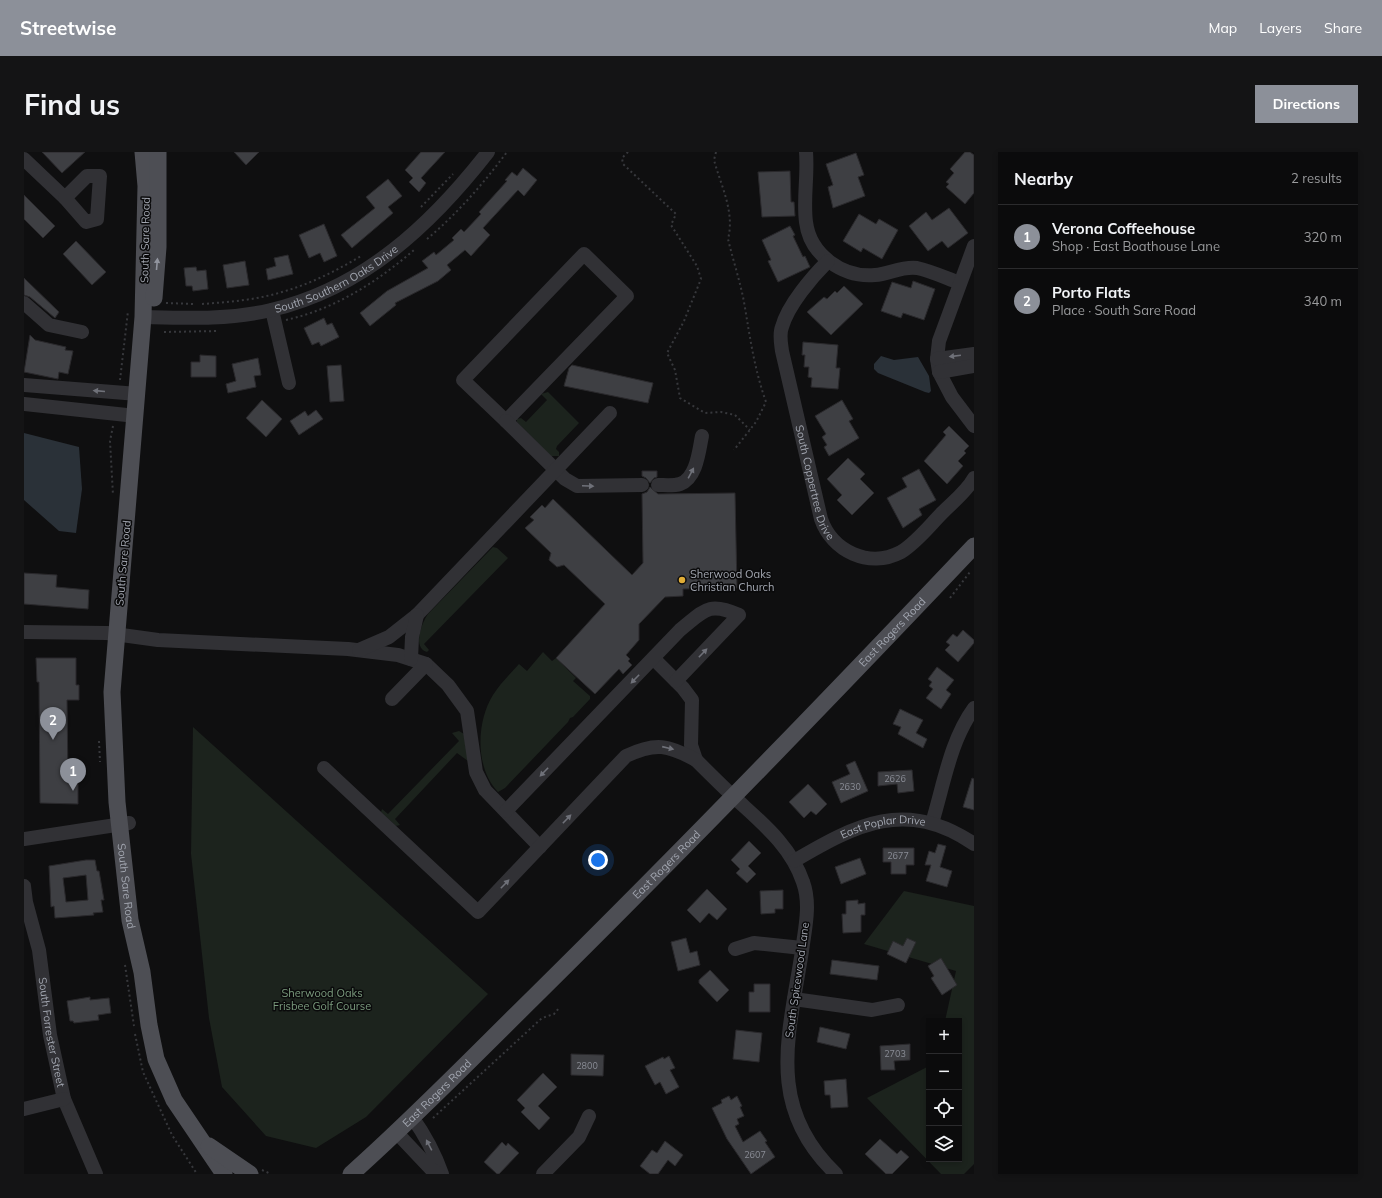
<!DOCTYPE html>
<html lang="en">
<head>
<meta charset="utf-8">
<style>
  body { margin:0; font-family:Mulish,sans-serif; background:#141415; color:#f1f3f6 }
  .controls { position:absolute; right:12px; bottom:12px; display:grid; overflow:hidden; border-radius:0px; box-shadow:0 2px 6px #0003 }
  .controls button { width:36px; height:36px; display:grid; place-items:center; padding:0; border:0; border-bottom:1px solid #2b2b2d; background:#0b0b0c; color:#f1f3f6; font:20px sans-serif }
  .you { position:absolute; left:574px; top:708px; width:14px; height:14px; margin:-10px; border:3px solid #fff; border-radius:50%; background:#1a73e8; box-shadow:0 0 0 6px #1a73e833 }
  .badge { display:grid; place-items:center; width:26px; height:26px; border-radius:50%; background:#8c9099; color:#fff; font-size:13px; font-weight:700 }
  .pin { position:absolute; translate:-50% -33px; filter:drop-shadow(0 1px 2px #0008) }
  .pin::after { content:''; position:absolute; top:21px; width:14px; height:12px; background:inherit; clip-path:polygon(0 0,100% 0,50% 100%) }
  .list { margin:0; padding:0; list-style:none }
  h2 { display:flex; justify-content:space-between; align-items:center; height:52px; margin:0; padding:0 16px; font-size:17px }
  h2 small { font-size:13px; font-weight:400; color:#9a9b9d }
  .list li { display:grid; grid-template-columns:26px 1fr auto; gap:12px; align-items:center; box-sizing:border-box; height:64px; padding:0 16px; border-top:1px solid #2b2b2d }
  .list b { display:block; font-size:15px; white-space:nowrap }
  .list p { margin:0; font-size:13px; white-space:nowrap; color:#9a9b9d }
  .list em { font-size:13px; font-style:normal; color:#9a9b9d }
  .icon { flex:none; width:22px; height:22px; fill:none; stroke:currentColor; stroke-width:2; stroke-linecap:round; stroke-linejoin:round }
  .map { position:relative; flex:none; width:950px; height:1022px; overflow:hidden; border-radius:0px }
  header { display:flex; align-items:center; gap:24px; box-sizing:border-box; height:56px; padding:0 20px; background:#8c9099; color:#fff }
  header strong { font-size:19px }
  nav { display:flex; gap:22px; margin-inline-start:auto; font-size:14px }
  .intro { display:flex; align-items:center; justify-content:space-between; box-sizing:border-box; height:96px; padding:0 24px }
  h1 { margin:0; font-size:28px }
  .button { padding:10px 18px; border-radius:0px; background:#8c9099; color:#fff; font-size:14px; font-weight:700 }
  main { display:flex; gap:24px; padding:0 24px }
  aside { flex:1; background:#0b0b0c; border-radius:0px; box-shadow:0 2px 6px #0003 }
  .map>svg:first-child { display:block }
  .green { fill:#1c231d }
  .water { fill:#2a3138 }
  .building { fill:#3e3f43; stroke:#2a292c; fill-rule:evenodd }
  .lines { fill:none; stroke-linecap:round; stroke-linejoin:round }
  .path { stroke:#37383c; stroke-width:2; stroke-dasharray:2 3; stroke-linecap:butt }
  .minor { stroke:#313135; stroke-width:14 }
  .major { stroke:#4d4e54; stroke-width:17 }
  .oneway { fill:#91949e }
  .oneway2 { fill:#6f7179 }
  .poi-dot { fill:#e0ad37; stroke:#0a0a0b; stroke-width:1.5 }
  .labels { text-anchor:middle; dominant-baseline:central; stroke-width:3; stroke-linejoin:round; paint-order:stroke }
  .number-label { font-size:9px; fill:#898c95 }
  .street-label { font-size:11px; fill:#a2a6b0; stroke:#0a0a0b }
  .poi-label { font-size:11px; fill:#a2a6b0; stroke:#0a0a0b; text-anchor:start }
  .park-label { font-size:11px; fill:#7a9a7d; stroke:#0a0a0b }
</style>
</head>
<body>
<header>
<strong>Streetwise</strong>
<nav><a>Map</a><a>Layers</a><a>Share</a></nav>
</header>
<div class="intro"><h1>Find us</h1><a class="button">Directions</a></div>
<main>
<div class="map">
<svg width="950" height="1022" viewBox="0 0 950 1022">
  <rect width="100%" height="100%" fill="#0f0f10"/>
  <g class="green">
    <path d="M524 240 555 271 533 294 532 297 535 300V304H527L493 270V267L497 266 502 270 523 248 517 242Z"/>
    <path d="M469 395 473 396 484 406 400 492 405 498 403 500C388 496 398 470 404 462Z"/>
    <path d="M519 500 528 509 532 506 552 526 549 529 566 544V547L549 565 546 566 544 570 481 636 474 640C451 616 452 570 469 543 476 532 486 522 495 512L503 519Z"/>
    <path d="M169 575 464 842 342 965 292 996 242 984 198 935 185 866 167 702Z"/>
    <path d="M435 579 440 582 444 609 433 601 371 667 376 673 372 674 357 660 358 657 364 662 435 589 428 581Z"/>
    <path d="M880 739 950 754V1012L940 1022H917L843 946 905 914V1007H935V869H921L932 819 840 792Z"/>
  </g>
  <g class="water">
    <path d="M857 204 870 208 894 205 905 224 907 239 905 241 901 240 854 221 850 217V212Z"/>
    <path d="M0 281 55 295 58 337 52 381 35 379 0 348Z"/>
  </g>
  <g class="building">
    <path d="M18 0H61L38 21Z"/>
    <path d="M210 0H235L222 13Z"/>
    <path d="M397 0H421L397 26 402 31 395 40 385 30 389 26 381 18Z"/>
    <path d="M941 0H946L950 3V41L941 52 922 35 925 32 922 30 930 21 926 17Z"/>
    <path d="M832 1 840 23 834 25 841 44 809 56 804 35 809 33 802 12Z"/>
    <path d="M499 16 513 28 500 44 494 38 459 76 466 83 447 104 441 98 423 113 427 118 414 129 371 151 372 153 346 174 336 161 363 139 404 116 398 109 410 100 412 103 430 88 428 86 437 77 440 80 457 62 455 60 483 29 481 28 488 20 493 24Z"/>
    <path d="M766 19 767 50H770L771 64 738 65 734 20Z"/>
    <path d="M364 27 378 44 364 55 369 61 328 96 317 83 351 56 342 45Z"/>
    <path d="M0 43 31 74 19 86 0 67Z"/>
    <path d="M925 56 944 81 924 96 918 89 904 99 885 74 902 60 908 68Z"/>
    <path d="M835 62 852 72 855 67 874 78 858 107 839 96 837 100 819 89Z"/>
    <path d="M300 72 313 104 300 110 296 101 285 106 275 83Z"/>
    <path d="M766 74 771 83 769 84 779 105 781 104 786 115 754 130 744 109 747 108 738 88Z"/>
    <path d="M52 89 82 120 68 133 39 102Z"/>
    <path d="M264 103 269 122 244 128 242 117 252 114 250 106Z"/>
    <path d="M221 109 225 133 203 136 199 113Z"/>
    <path d="M172 115 173 119 182 118 184 137 169 139 168 134H162L160 116Z"/>
    <path d="M0 126 35 160 31 166 6 145 0 143Z"/>
    <path d="M889 129 911 137 900 168 879 161 877 166 857 159 868 130 887 136Z"/>
    <path d="M820 134 839 152 807 183 783 160 800 145 803 147 811 139 813 141Z"/>
    <path d="M300 166 303 173 308 171 315 185 297 194 295 190 288 193 280 176Z"/>
    <path d="M6 183 11 188 42 195 41 198 49 199 44 222 35 220 34 227 0 220Z"/>
    <path d="M779 190 814 193 812 216H816L814 237 787 235 788 226 784 225 785 215H780L781 203H778Z"/>
    <path d="M176 203 192 204V225H167V210H176Z"/>
    <path d="M234 206 237 223 230 224 232 235 204 241 202 232 212 229 208 212Z"/>
    <path d="M317 213 320 249 306 250 303 214Z"/>
    <path d="M548 213 629 231 624 251 540 234 545 216Z"/>
    <path d="M238 248 258 267 242 285 222 266Z"/>
    <path d="M818 248 829 267 825 269 835 286 805 304 800 295 803 293 798 285 802 282 791 264Z"/>
    <path d="M292 258 299 267 275 283 266 269 281 259 284 264Z"/>
    <path d="M925 274 945 294 940 299 942 301 934 309 939 314 923 332 900 309 922 283 919 280Z"/>
    <path d="M824 306 841 322 836 327 850 341 828 363 813 348 818 343 803 327Z"/>
    <path d="M895 317 912 348 895 357 898 363 879 376 863 346 883 335 878 326Z"/>
    <path d="M618 319H633V325L630 326 626 331 622 326 618 324Z"/>
    <path d="M626 335 634 342 711 341 713 436 659 437V444L641 445 615 472V488L602 503 606 507 604 509 608 513 599 522 595 517 571 542 532 506 581 452 540 413 533 415 525 408 527 401 501 376 510 368 506 365 518 353 521 356 529 347 608 423 619 411 618 342 623 340Z"/>
    <path d="M0 421 33 423 32 435 65 438 64 457 0 452Z"/>
    <path d="M939 478 950 488V491L934 510 921 498 926 493 922 490 929 482 933 485Z"/>
    <path d="M12 506H52V533H55V548H43L44 628H54V652L16 651 15 530H13Z"/>
    <path d="M913 515 930 528 922 538 927 542 917 557 902 546 909 537 905 534 908 530 904 527Z"/>
    <path d="M876 557 899 568 892 581 903 587 899 596 874 582 877 575 869 572Z"/>
    <path d="M831 609 844 639 817 651 808 630 826 622 822 613Z"/>
    <path d="M888 618 890 639 874 641 873 632 854 634V620Z"/>
    <path d="M948 626 950 627V658L939 655Z"/>
    <path d="M784 632 803 652 792 663 787 659 780 666 765 650Z"/>
    <path d="M725 689 737 701 724 714 732 722 723 731 712 721 716 717 707 708Z"/>
    <path d="M914 692 922 694 916 715 928 719 923 735 902 729 907 713H901L905 699 911 701Z"/>
    <path d="M859 696H890V713H882V722H867V710H859Z"/>
    <path d="M836 706 842 722 817 732 811 715Z"/>
    <path d="M62 708H71L73 719H75L80 748H77L79 760 69 761 70 763 31 766 30 754 27 755 25 714ZM62 723 64 748 42 750 39 726Z"/>
    <path d="M683 737 703 757 693 768 685 761 676 771 663 758Z"/>
    <path d="M759 738V757H751V761L737 762 736 739Z"/>
    <path d="M834 748V752L841 751V763H837V780L819 781 818 762H822V749Z"/>
    <path d="M662 786 666 801 673 799 676 813 654 819 647 790Z"/>
    <path d="M883 786 892 790 882 811 863 802 869 789 879 794Z"/>
    <path d="M917 806 933 833 918 843 907 826 910 824 904 814Z"/>
    <path d="M808 808 855 814 853 828 806 822Z"/>
    <path d="M686 818 705 838 693 850 675 831V828Z"/>
    <path d="M730 832H746V860H725V840H730Z"/>
    <path d="M66 845V848L85 846 87 861 74 863 75 868 50 871 49 869H46L43 849Z"/>
    <path d="M796 875 826 882 822 897 793 890Z"/>
    <path d="M712 878 738 881 735 910 709 907Z"/>
    <path d="M886 892V908L870 909 871 918H857L856 894Z"/>
    <path d="M547 902 580 903 579 924 547 923Z"/>
    <path d="M645 904 651 916 646 918 655 935 642 942 636 930 631 933 621 914 639 905 640 907Z"/>
    <path d="M519 921 533 935 514 954 526 966 515 978 497 960 501 956 493 948Z"/>
    <path d="M822 927 824 955 807 956 806 943H801L800 929Z"/>
    <path d="M705 944 707 948 713 944 718 954 716 955 720 964 713 967 715 972 711 974 719 990 736 979 743 989 741 990 751 1005 727 1022 703 987 688 956 698 951 697 948Z"/>
    <path d="M856 987 873 1002 877 998 885 1005 868 1022H862L841 1002Z"/>
    <path d="M641 989 659 1003 651 1014 644 1008 634 1022H626L616 1014 628 998 633 1001Z"/>
    <path d="M478 990 482 994 484 991 495 1001 475 1022H473L460 1010Z"/>
  </g>
  <g class="lines">
    <g class="path">
      <path d="M604 0 598 6 599 12 652 62 647 73 673 114 677 127 660 169 643 201 651 218 656 246 681 261 697 260 711 263 726 278"/>
      <path d="M692 0 690 8C697 34 711 60 704 87 709 108 716 129 720 150 726 185 730 216 742 250L732 270 710 298"/>
      <path d="M397 55 429 22"/>
      <path d="M403 87C433 62 459 32 483 0"/>
      <path d="M142 151 170 152"/>
      <path d="M178 152C205 150 232 148 258 140 286 132 312 119 337 104"/>
      <path d="M262 168C311 157 353 130 390 98"/>
      <path d="M140 180 195 179"/>
      <path d="M96 228 104 159"/>
      <path d="M89 274 86 289 89 343"/>
      <path d="M926 446 946 420"/>
      <path d="M75 589 76 610"/>
      <path d="M101 813 110 874"/>
      <path d="M111 882 119 920 148 983 173 1022"/>
      <path d="M409 966 518 866 530 862 535 856"/>
      <path d="M238 1018 247 1022"/>
    </g>
    <g class="minor">
      <path d="M782 0C784 23 779 47 782 70 786 103 819 126 851 123 865 122 878 114 893 116 907 119 922 126 936 131"/>
      <path d="M0 7 41 46"/>
      <path d="M63 24H76L73 67 62 70 41 46Z"/>
      <path d="M950 94 915 189 913 207 915 220 928 245 950 274"/>
      <path d="M560 102 603 144 482 269 439 228Z"/>
      <path id="s1" d="M804 109C788 125 764 153 758 175 755 182 757 191 758 199L797 367C808 399 845 417 877 400 893 390 906 373 919 360 930 349 943 339 950 326"/>
      <path d="M0 151 25 173 58 180"/>
      <path d="M248 158 265 231"/>
      <path id="s2" d="M119 165C162 166 205 168 247 158 340 136 407 73 464 0"/>
      <path d="M913 207 950 202"/>
      <path d="M915 220 950 214"/>
      <path d="M0 233 114 242"/>
      <path d="M0 252 112 264"/>
      <path d="M482 269 541 327 553 334 618 333"/>
      <path d="M634 333C640 333 650 334 656 332 673 326 675 298 678 284"/>
      <path d="M0 480 83 481 134 488 324 497 374 503 402 512 424 533 443 559 452 620 461 638 516 695"/>
      <path d="M335 498 365 485 393 463 586 261"/>
      <path d="M387 507 388 485 393 463"/>
      <path d="M630 507 659 536 668 548 667 593 672 608"/>
      <path d="M368 547 402 512"/>
      <path d="M300 616 454 760 602 604C632 590 644 593 672 608 685 621 698 634 711 646 738 671 767 694 779 730 787 752 781 776 778 799 765 883 741 955 812 1022"/>
      <path d="M482 659 656 478C680 459 684 449 715 463L652 529"/>
      <path d="M908 671C920 632 926 589 950 556"/>
      <path d="M0 687 105 671"/>
      <path id="s3" d="M770 709C833 672 882 646 950 692"/>
      <path id="s4" d="M0 734 2 750 15 798 26 883 40 947 72 1022"/>
      <path d="M711 797 730 791 778 796"/>
      <path d="M770 847 848 858 874 853"/>
      <path d="M0 957 40 947"/>
      <path d="M388 965C401 983 411 1002 418 1022"/>
      <path d="M373 981 407 1017 414 1022"/>
      <path d="M519 1022 555 985 565 964"/>
    </g>
    <g class="major">
      <path id="s5" d="M119 0 122 34 119 165 88 540 93 650 106 768 118 820 125 873 132 907 150 948 200 1022"/>
      <path d="M130 146 134 95V0"/>
      <path d="M185 994 226 1022"/>
      <path id="s6" d="M327 1022C390 966 449 905 509 846 659 698 805 547 950 394"/>
    </g>
  </g>
  <defs><path id="oneway-solid" d="M-6-.8H1V-3.2L6.5 0L1 3.2V.8H-6Z"/></defs>
  <use class="oneway" href="#oneway-solid" transform="translate(133 112) rotate(-85)"/>
  <g class="oneway2">
    <use href="#oneway-solid" transform="translate(931 204) rotate(173)"/>
    <use href="#oneway-solid" transform="translate(75 239) rotate(-175)"/>
    <use href="#oneway-solid" transform="translate(667 321) rotate(-62)"/>
    <use href="#oneway-solid" transform="translate(564 334) rotate(2)"/>
    <use href="#oneway-solid" transform="translate(679 501) rotate(-46)"/>
    <use href="#oneway-solid" transform="translate(611 527) rotate(134)"/>
    <use href="#oneway-solid" transform="translate(644 596) rotate(13)"/>
    <use href="#oneway-solid" transform="translate(520 620) rotate(134)"/>
    <use href="#oneway-solid" transform="translate(543 667) rotate(-46)"/>
    <use href="#oneway-solid" transform="translate(481 732) rotate(-46)"/>
    <use href="#oneway-solid" transform="translate(405 993) rotate(-118)"/>
  </g>
  <circle class="poi-dot" cx="658" cy="428" r="4"/>
  <g class="labels">
    <g class="number-label">
      <text x="871" y="626">2626</text>
      <text x="826" y="634">2630</text>
      <text x="874" y="703">2677</text>
      <text x="871" y="901">2703</text>
      <text x="563" y="913">2800</text>
      <text x="731" y="1002">2607</text>
    </g>
    <g class="street-label">
      <text transform="translate(121 88) rotate(-89)">South Sare Road</text>
      <text stroke="none"><textPath href="#s2" startOffset="201">South Southern Oaks Drive</textPath></text>
      <text stroke="none"><textPath href="#s1" startOffset="241">South Coppertree Drive</textPath></text>
      <text transform="translate(99 411) rotate(-85)">South Sare Road</text>
      <text stroke="none"><textPath href="#s6" startOffset="766">East Rogers Road</textPath></text>
      <text stroke="none"><textPath href="#s3" startOffset="97">East Poplar Drive</textPath></text>
      <text stroke="none"><textPath href="#s6" startOffset="442">East Rogers Road</textPath></text>
      <text stroke="none"><textPath href="#s5" startOffset="736">South Sare Road</textPath></text>
      <text transform="translate(773 828) rotate(-82)">South Spicewood Lane</text>
      <text stroke="none"><textPath href="#s4" startOffset="149">South Forrester Street</textPath></text>
      <text stroke="none"><textPath href="#s6" startOffset="118">East Rogers Road</textPath></text>
    </g>
    <g class="poi-label">
      <text x="666" y="422">Sherwood Oaks<tspan x="666" dy="13">Christian Church</tspan></text>
    </g>
    <g class="park-label">
      <text x="298" y="841">Sherwood Oaks<tspan x="298" dy="13">Frisbee Golf Course</tspan></text>
    </g>
  </g>
</svg>
<div class="controls">
<button>+</button>
<button>−</button>
<button><svg class="icon" aria-label="locate" viewBox="0 0 24 24"><circle cx="12" cy="12" r="6"/><path d="M12 2v4M12 18v4M2 12h4M18 12h4"/></svg></button>
<button><svg class="icon" aria-label="layers" viewBox="0 0 24 24"><path d="M12 4l9 5-9 5-9-5zM3 14l9 5 9-5"/></svg></button>
</div>
<div class="you"></div>
<div class="pin badge" style="left:49px;top:639px">1</div>
<div class="pin badge" style="left:29px;top:588px">2</div>
</div>
<aside>
<h2>Nearby<small>2 results</small></h2>
<ul class="list">
<li><span class="badge">1</span><div><b>Verona Coffeehouse</b><p>Shop · East Boathouse Lane</p></div><em>320 m</em></li>
<li><span class="badge">2</span><div><b>Porto Flats</b><p>Place · South Sare Road</p></div><em>340 m</em></li>
</ul>
</aside>
</main>
</body>
</html>
